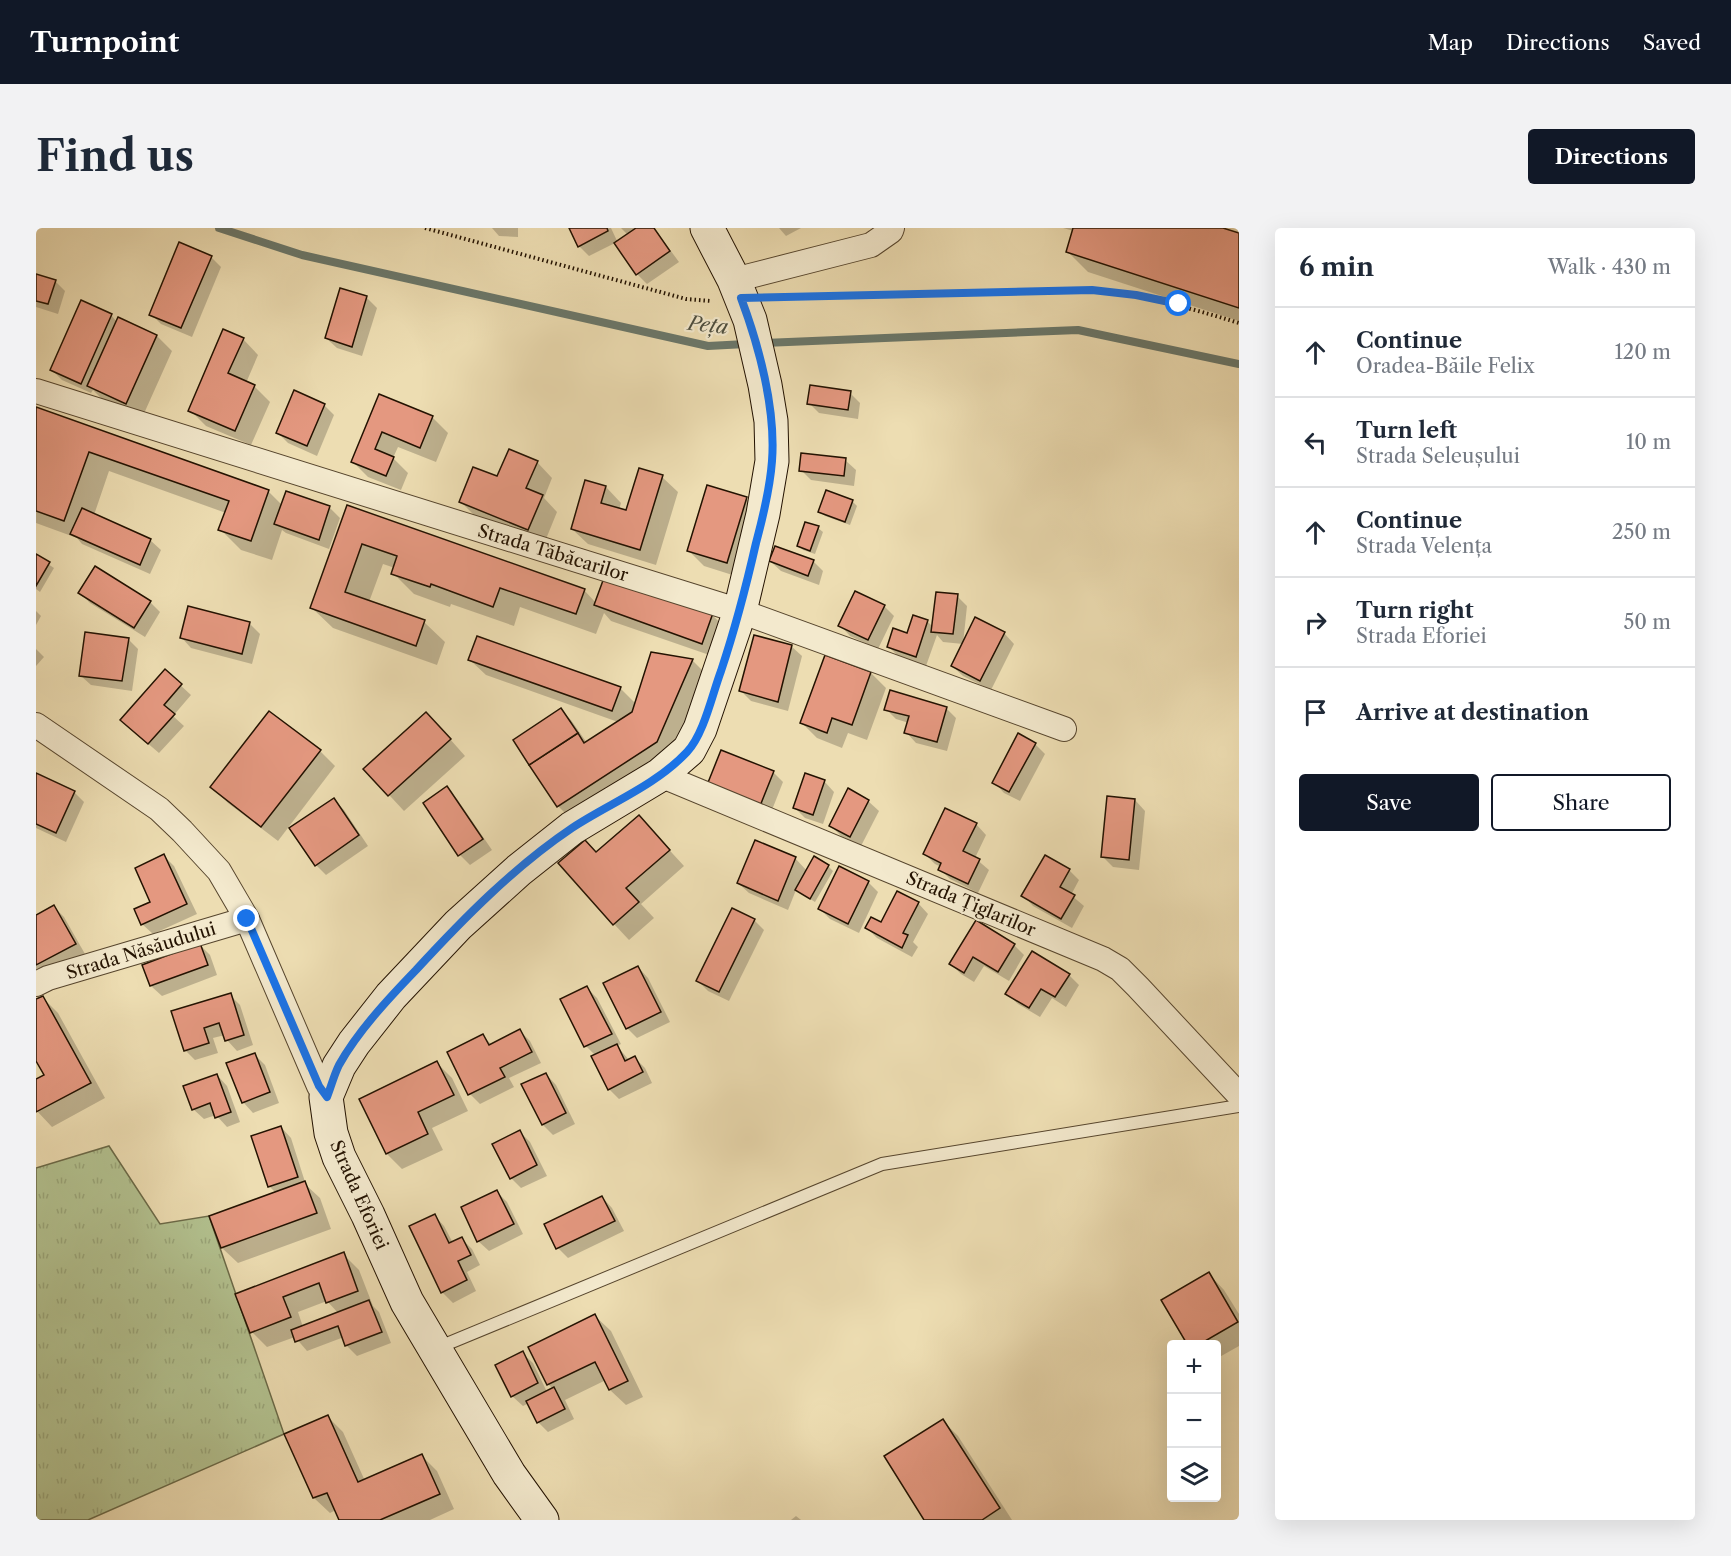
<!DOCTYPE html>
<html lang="en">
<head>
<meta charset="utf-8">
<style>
  body { margin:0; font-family:"Libre Caslon Text",serif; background:#f2f2f3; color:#1f2937 }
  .controls { position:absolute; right:18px; bottom:18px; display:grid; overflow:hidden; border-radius:6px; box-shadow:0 6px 24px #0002 }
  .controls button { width:54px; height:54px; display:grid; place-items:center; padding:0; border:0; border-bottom:2px solid #e0e1e3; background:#fff; color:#1f2937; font:30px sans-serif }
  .stop { position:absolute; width:18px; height:18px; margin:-14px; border:4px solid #1a73e8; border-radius:50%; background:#fff }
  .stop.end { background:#1a73e8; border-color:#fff; box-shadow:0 2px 6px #0008 }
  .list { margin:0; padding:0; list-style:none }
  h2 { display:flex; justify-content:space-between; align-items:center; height:78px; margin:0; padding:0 24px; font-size:26px }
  h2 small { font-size:20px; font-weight:400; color:#747a83 }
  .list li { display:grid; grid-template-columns:39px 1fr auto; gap:18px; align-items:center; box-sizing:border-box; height:90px; padding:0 24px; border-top:2px solid #e0e1e3 }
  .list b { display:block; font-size:22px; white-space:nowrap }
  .list p { margin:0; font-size:20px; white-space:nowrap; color:#747a83 }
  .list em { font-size:20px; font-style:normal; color:#747a83 }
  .actions { display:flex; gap:12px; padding:18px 24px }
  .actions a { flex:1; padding:14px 0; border:2px solid #111827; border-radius:6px; text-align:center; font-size:21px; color:#111827 }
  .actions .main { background:#111827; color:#fff }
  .icon { flex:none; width:33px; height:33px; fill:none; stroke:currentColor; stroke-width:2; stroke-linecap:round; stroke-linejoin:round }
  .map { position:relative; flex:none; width:1203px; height:1292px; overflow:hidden; border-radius:6px }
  header { display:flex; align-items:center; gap:36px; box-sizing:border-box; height:84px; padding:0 30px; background:#111827; color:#fff }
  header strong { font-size:28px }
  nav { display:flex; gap:33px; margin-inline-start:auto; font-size:21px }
  .intro { display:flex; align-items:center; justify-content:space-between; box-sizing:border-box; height:144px; padding:0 36px }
  h1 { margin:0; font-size:42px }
  .button { padding:15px 27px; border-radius:6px; background:#111827; color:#fff; font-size:21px; font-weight:700 }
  main { display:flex; gap:36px; padding:0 36px }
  aside { flex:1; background:#fff; border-radius:6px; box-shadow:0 6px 24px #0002 }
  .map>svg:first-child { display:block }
  .grass { fill:url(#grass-tufts); stroke:#6b6a48; stroke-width:1.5 }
  .shadow { fill:#0003; fill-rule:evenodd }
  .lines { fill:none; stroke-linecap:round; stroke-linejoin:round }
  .stream { stroke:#6a776a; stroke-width:8 }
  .building { fill:#e49880; stroke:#231201; stroke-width:1.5 }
  .lane-casing { stroke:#56452d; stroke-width:14 }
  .street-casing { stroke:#56452d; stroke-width:26 }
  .secondary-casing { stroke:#231201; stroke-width:35 }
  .path { stroke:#231201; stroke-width:4; stroke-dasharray:1.5 3; stroke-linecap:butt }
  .lane { stroke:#f3e9cd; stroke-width:12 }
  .street { stroke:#f3e9cd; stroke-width:24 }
  .secondary { stroke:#f3e9cd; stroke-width:33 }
  .route { stroke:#1a73e8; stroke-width:8 }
  .labels { text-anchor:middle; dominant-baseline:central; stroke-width:4.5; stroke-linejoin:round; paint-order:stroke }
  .street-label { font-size:18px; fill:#231201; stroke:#f3e9cd }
  .water-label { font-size:20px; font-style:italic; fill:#4c4d3e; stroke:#f3e9cd }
</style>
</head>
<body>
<header>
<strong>Turnpoint</strong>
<nav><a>Map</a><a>Directions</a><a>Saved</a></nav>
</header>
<div class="intro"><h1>Find us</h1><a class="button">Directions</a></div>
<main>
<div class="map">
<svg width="1203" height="1292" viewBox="0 0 1203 1292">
  <defs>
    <pattern id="grass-tufts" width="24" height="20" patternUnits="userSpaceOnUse" patternTransform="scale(1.5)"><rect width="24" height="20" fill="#b3c290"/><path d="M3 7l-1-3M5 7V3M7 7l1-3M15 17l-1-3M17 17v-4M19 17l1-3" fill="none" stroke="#9aa67a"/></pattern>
  </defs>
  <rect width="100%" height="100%" fill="#edddb2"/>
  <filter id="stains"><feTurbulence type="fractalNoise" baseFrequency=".00333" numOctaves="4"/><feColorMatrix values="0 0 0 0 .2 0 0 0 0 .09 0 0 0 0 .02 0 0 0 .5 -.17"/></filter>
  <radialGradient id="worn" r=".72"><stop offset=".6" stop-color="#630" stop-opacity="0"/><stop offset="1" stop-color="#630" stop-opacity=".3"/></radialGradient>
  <path class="grass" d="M73 918 124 996 173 988 248 1206 52 1292H0V940Z"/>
  <g class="shadow">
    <path d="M456 0H482V9L463 8Z"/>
    <path d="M534 0H575L582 15 592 7 585 0H618L643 34 611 56 601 46 579 15 553 28 543 18Z"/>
    <path d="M743 0H765L750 8Z"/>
    <path d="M1027 0H1182L1203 7V93L1052 44 1031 23 1038 3Z"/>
    <path d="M175 29 185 39 156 109 125 96 115 86Z"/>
    <path d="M0 47 19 53 29 63 22 86 0 79Z"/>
    <path d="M330 69 341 80 326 128 301 120 290 110Z"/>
    <path d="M75 87 81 94 121 108 136 123 106 190 68 173 57 162 55 165 26 152 16 142Z"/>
    <path d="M207 111 222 127 210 155 218 158 234 174 215 217 170 198 154 182Z"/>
    <path d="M814 165 824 175 822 191 783 185 773 175Z"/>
    <path d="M343 168 396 189 412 205 400 234 362 219 357 230 372 245 365 262 332 249 316 233Z"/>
    <path d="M288 177 298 187 281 228 252 215 241 204Z"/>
    <path d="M0 181 232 263 246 277 251 265 294 280 304 290 293 321 250 305 246 302 236 332 205 322 184 301 190 285 73 243 58 287 114 312 125 322 114 346 46 316 41 310 0 295Z"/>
    <path d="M809 232 820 242 818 258 775 252 765 242Z"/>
    <path d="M501 234 516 250 508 270 521 284 508 316 440 289 424 273 462 250Z"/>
    <path d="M626 249 642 264 620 337 552 316 536 301 570 259 585 275 583 282 591 284Z"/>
    <path d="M710 270 726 286 706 350 668 338 653 323Z"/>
    <path d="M816 273 821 278 814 297 789 288 784 283Z"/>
    <path d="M312 279 548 362 560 375 676 387 692 402 682 430 575 393 568 385 560 406 484 379 478 398 415 376 414 379 378 366 357 345 359 340 347 336 333 374 388 394 409 414 401 437 297 400 276 380Z"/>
    <path d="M782 300 787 304 779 326 767 322 762 317Z"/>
    <path d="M0 328 18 340 4 364 0 361Z"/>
    <path d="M734 333H777L787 343 783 357 745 343Z"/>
    <path d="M44 365 114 374 124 384 109 409 54 375Z"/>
    <path d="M921 368 931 378 927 416 907 414 901 407 890 438 863 429 853 419 891 393 897 399Z"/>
    <path d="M848 378 858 388 842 421 814 408 804 397Z"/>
    <path d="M153 380 214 396 224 406 216 436 155 420 145 409Z"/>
    <path d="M0 383 5 388 0 397Z"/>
    <path d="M968 405 978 416 955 462 927 448 916 438Z"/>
    <path d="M92 411 102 421 96 463 55 457 44 447Z"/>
    <path d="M755 418 766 428 752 483 715 473 705 463Z"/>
    <path d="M0 421 8 429 0 438Z"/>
    <path d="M434 432 584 460 600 476 656 432 672 448 636 529 538 594 522 578 479 512 525 482 535 492 551 515 582 494 450 447Z"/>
    <path d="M129 443 155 467 137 488 148 498 123 525 96 502Z"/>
    <path d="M835 445 850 460 831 512 812 505 806 520 781 510 766 495Z"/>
    <path d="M910 480 920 490 911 523 880 515 870 504 873 495 860 491 850 481Z"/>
    <path d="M406 502 429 528 368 583 329 541Z"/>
    <path d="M999 516 1009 526 984 573 968 565 958 554Z"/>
    <path d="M284 523 299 538 242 613 192 575 176 559Z"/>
    <path d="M737 544 747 554 734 587 683 567Z"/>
    <path d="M0 547 38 564 48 574 30 614 0 600Z"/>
    <path d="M788 553 798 564 787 596 769 590 759 580Z"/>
    <path d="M410 560 421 571 456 622 434 637 424 627Z"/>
    <path d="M298 572 308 582 332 618 290 647 280 637Z"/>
    <path d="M1099 572 1109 583 1103 642 1077 639 1067 629Z"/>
    <path d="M832 573 843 583 825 618 805 608 795 598Z"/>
    <path d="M603 589 648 638 605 676 618 690 593 712 578 696 561 626Z"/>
    <path d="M940 596 950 607 939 630 953 642 942 665 914 651 904 641 905 639 899 636 889 626Z"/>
    <path d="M128 628 138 638 161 686 117 706 106 696 116 675Z"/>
    <path d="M759 630 771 643 792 638 797 643 779 674 760 662 752 682 713 665 702 655Z"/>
    <path d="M1033 642 1043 652 1035 667 1048 678 1036 700 997 678 987 667Z"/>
    <path d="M832 654 842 664 823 705 794 691 784 681Z"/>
    <path d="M882 675 892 686 877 714 882 719 876 729 841 710 831 700 845 696Z"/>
    <path d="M18 679 28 689 49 726 0 753V689Z"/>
    <path d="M718 692 728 702 693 773 672 763 662 753Z"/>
    <path d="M940 694 978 717 988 727 973 753 948 738 938 754 925 746 915 736Z"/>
    <path d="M164 717 174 727 181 747 126 768 115 758 108 738Z"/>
    <path d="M602 739 612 750 634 794 601 810 591 800Z"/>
    <path d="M1033 747 1043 757 1030 779 1016 770 1004 789 982 776 971 766Z"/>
    <path d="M551 760 561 770 585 816 581 818 593 832 599 830 609 840 616 855 583 871 573 861 560 828 550 818Z"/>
    <path d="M194 767 204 777 217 817 201 823 191 812 189 807 177 810 182 825 159 832 149 822Z"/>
    <path d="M6 769 22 785 69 870 16 899 0 882V853L10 848 0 830V773Z"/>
    <path d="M484 803 494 813 505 835 473 850 478 859 444 876 434 866 447 808 456 817Z"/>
    <path d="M218 826 229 837 243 875 217 885 207 874Z"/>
    <path d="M401 835 416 850 432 883 396 900 407 922 366 941 351 926Z"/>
    <path d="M510 846 520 857 539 896 517 907 507 897 487 857Z"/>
    <path d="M181 847 191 858 204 894 191 899 180 887 168 891 157 881Z"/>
    <path d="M245 899 255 910 270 957 284 970 295 1001 202 1035 186 1020 175 989 240 965 233 958Z"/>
    <path d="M484 904 494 914 511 948 485 960 475 950Z"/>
    <path d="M461 964 471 974 487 1006 453 1023 442 1013Z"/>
    <path d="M566 969 576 980 588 1003 532 1030 522 1020Z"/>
    <path d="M398 987 408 998 417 1015 426 1011 436 1021 444 1037 431 1044 440 1063 417 1075 406 1064 375 999Z"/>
    <path d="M307 1026 323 1042 337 1078 343 1084 355 1115 321 1128 311 1118 308 1109 271 1123 259 1109 231 1119 216 1104 201 1067ZM291 1073 303 1086 267 1099 262 1084Z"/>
    <path d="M1173 1046 1188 1062 1203 1086V1118L1180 1131V1116H1153L1127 1073Z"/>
    <path d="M559 1088 575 1103 607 1169 590 1177 574 1162 570 1152 529 1172 538 1191 512 1204 502 1194 493 1175 487 1178 476 1168 486 1125 497 1135 511 1164 517 1161 513 1157 494 1119Z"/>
    <path d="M292 1189 307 1204 329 1253 386 1228 401 1243 418 1281 394 1292H304L300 1282 294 1285 278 1270Z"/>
    <path d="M907 1193 922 1208 976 1292H890Z"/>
    <path d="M760 1288 765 1292H755Z"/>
  </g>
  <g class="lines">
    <g class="stream">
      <path d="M183 0 266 27 672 118 710 116"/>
      <path d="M728 115 1042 102 1203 136"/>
    </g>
  </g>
  <g class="building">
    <path d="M533 0H571L572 3 542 19Z"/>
    <path d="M600 0H618L634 23 600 47 578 15Z"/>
    <path d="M1037 0H1187L1203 5V80L1030 24Z"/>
    <path d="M143 14 176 28 145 100 113 87Z"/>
    <path d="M0 46 20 52 12 76 0 73Z"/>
    <path d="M304 60 331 68 316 119 289 110Z"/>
    <path d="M45 72 76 86 45 156 14 142Z"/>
    <path d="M82 89 121 107 90 176 51 158Z"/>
    <path d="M187 101 208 110 192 145 219 157 199 203 152 183Z"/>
    <path d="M774 157 815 163 812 182 771 176Z"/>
    <path d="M258 162 289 176 271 218 240 205Z"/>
    <path d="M343 166 397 188 384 220 346 204 339 221 358 229 350 248 315 234Z"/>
    <path d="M0 179 233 262 215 313 182 302 193 273 53 224 28 293 0 283Z"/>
    <path d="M473 221 502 233 490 260 507 267 492 302 423 274 437 239 461 248Z"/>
    <path d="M765 225 810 230 808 248 763 243Z"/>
    <path d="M603 240 627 247 604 322 535 301 549 252 570 258 565 275 590 282Z"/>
    <path d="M671 257 711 269 691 335 651 323Z"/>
    <path d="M790 262 817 272 809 294 782 284Z"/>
    <path d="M250 263 294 278 283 312 238 296Z"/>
    <path d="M311 277 549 361 540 386 464 360 457 379 395 356 394 359 355 346 361 328 326 316 309 364 389 392 380 418 274 380Z"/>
    <path d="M46 280 115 311 104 337 34 306Z"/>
    <path d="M769 294 783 298 774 323 761 318Z"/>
    <path d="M739 318 778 332 772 348 733 333Z"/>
    <path d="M0 326 14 334 0 358Z"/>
    <path d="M59 338 115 373 98 400 42 365Z"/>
    <path d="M569 347 677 385 666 416 558 377Z"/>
    <path d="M819 363 849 377 832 412 802 398Z"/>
    <path d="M900 364 922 366 917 406 895 404Z"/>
    <path d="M152 378 214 394 206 426 144 410Z"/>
    <path d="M877 387 892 392 880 429 851 419 857 400 871 405Z"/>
    <path d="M939 389 969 404 944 453 915 438Z"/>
    <path d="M49 404 93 410 86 453 43 448Z"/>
    <path d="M718 407 756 417 742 474 703 463Z"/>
    <path d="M441 408 585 459 576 483 432 432Z"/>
    <path d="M615 424 657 431 621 514 521 579 493 537 542 505 548 515 596 484Z"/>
    <path d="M789 427 835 444 816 497 796 490 791 505 764 495Z"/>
    <path d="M129 441 146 456 128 477 139 486 112 516 84 492Z"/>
    <path d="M854 462 911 479 901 514 868 505 873 488 848 482Z"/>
    <path d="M525 480 542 505 493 537 477 512Z"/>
    <path d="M233 483 285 522 225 599 174 559Z"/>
    <path d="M390 484 415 511 352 568 327 541Z"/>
    <path d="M982 505 1000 515 973 564 956 555Z"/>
    <path d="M685 522 738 543 724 578 671 557Z"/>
    <path d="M0 545 39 563 20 605 0 596Z"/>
    <path d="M769 545 789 552 777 587 757 580Z"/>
    <path d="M411 558 447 611 422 628 387 575Z"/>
    <path d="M812 560 833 572 814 609 793 598Z"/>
    <path d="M1071 568 1099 571 1093 632 1065 629Z"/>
    <path d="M298 570 323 607 279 638 253 600Z"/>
    <path d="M909 580 941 595 927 623 944 631 932 656 902 642 905 635 887 626Z"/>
    <path d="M603 587 634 622 590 660 603 674 577 697 522 635 549 612 560 624Z"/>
    <path d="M719 612 760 629 742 673 701 655Z"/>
    <path d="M128 626 151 676 105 697 98 681 114 674 99 640Z"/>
    <path d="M1009 627 1034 641 1024 659 1039 667 1025 691 985 668Z"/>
    <path d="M778 628 793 637 774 671 759 662Z"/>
    <path d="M803 638 833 653 812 696 782 681Z"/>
    <path d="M861 663 883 674 867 705 872 707 866 720 829 700 835 689 845 694Z"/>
    <path d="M18 677 40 716 0 737V687Z"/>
    <path d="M696 680 719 691 683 764 660 753Z"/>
    <path d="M940 692 979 716 962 744 937 729 928 745 913 736Z"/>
    <path d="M164 715 172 737 114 758 106 737Z"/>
    <path d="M996 723 1034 746 1019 769 1005 761 993 780 969 766Z"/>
    <path d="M602 738 625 784 590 801 567 755Z"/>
    <path d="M551 758 576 806 548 819 524 771Z"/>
    <path d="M195 765 208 807 189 813 183 795 168 800 173 815 148 823 135 783Z"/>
    <path d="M7 768 55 855 0 884V851L8 847 0 833V771Z"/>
    <path d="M484 801 496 824 464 840 469 849 432 867 411 824 447 806 453 817Z"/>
    <path d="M581 816 589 833 599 828 607 844 572 862 555 828Z"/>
    <path d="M219 825 234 864 206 875 190 835Z"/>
    <path d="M401 833 418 867 382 884 392 906 350 926 323 871Z"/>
    <path d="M510 845 530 885 506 897 485 856Z"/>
    <path d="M181 846 195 884 179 890 174 875 156 882 147 858Z"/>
    <path d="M245 898 262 949 232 959 215 908Z"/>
    <path d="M484 902 501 937 474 951 456 916Z"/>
    <path d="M269 953 281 985 185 1020 173 988Z"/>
    <path d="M461 962 478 996 441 1014 425 979Z"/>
    <path d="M566 968 579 993 520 1021 508 996Z"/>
    <path d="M399 986 413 1015 426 1009 435 1027 422 1033 431 1052 405 1065 373 998Z"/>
    <path d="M308 1024 322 1063 290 1075 283 1055 247 1069 255 1089 214 1105 199 1066Z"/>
    <path d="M1173 1044 1202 1094 1164 1116H1151L1125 1072Z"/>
    <path d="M333 1072 346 1104 309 1118 302 1098 259 1114 255 1102Z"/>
    <path d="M559 1086 592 1153 573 1162 559 1134 511 1157 492 1119Z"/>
    <path d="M487 1123 502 1155 475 1169 459 1137Z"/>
    <path d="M518 1159 529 1181 501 1195 490 1173Z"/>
    <path d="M292 1187 322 1254 386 1226 404 1266 344 1292H303L291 1265 277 1270 248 1206Z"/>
    <path d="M907 1191 964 1280 946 1292H888L848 1228Z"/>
  </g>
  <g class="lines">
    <g class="lane-casing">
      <path id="lane" d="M401 1120 846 936 1203 878"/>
    </g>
    <g class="street-casing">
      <g id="street">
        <path d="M698 52 835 17 855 3 856 0"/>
        <path d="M0 163 704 383 1028 501"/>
        <path d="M0 497 123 581 146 603 183 643 211 691 283 858 290 869"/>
        <path d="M624 547 1067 731 1084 741 1102 759 1203 867"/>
        <path d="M0 756 12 750 211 691"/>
      </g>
    </g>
    <g class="secondary-casing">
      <path id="secondary" d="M506 1292 473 1246 371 1074 332 987 303 929 295 905 290 869 303 838 318 815 355 768 422 697 483 642 536 600 624 547 653 522 664 501 704 383 727 286 736 233 735 193 729 157 714 92 698 52 671 0"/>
    </g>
    <g class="path">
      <path d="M389 0 650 71 675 73"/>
      <path d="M737 69 1056 62C1110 68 1151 79 1203 95"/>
    </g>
    <use href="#lane" class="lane"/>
    <use href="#street" class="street"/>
    <use href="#secondary" class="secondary"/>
  </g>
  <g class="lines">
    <path class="route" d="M211 691 283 858 291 869C295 859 298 847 303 837 322 803 353 770 380 742 427 691 478 639 536 600 574 575 619 558 651 524 668 506 676 467 685 443 699 401 710 359 720 315 727 289 734 260 736 233 740 181 723 118 705 70L1056 62 1100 67 1143 76"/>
  </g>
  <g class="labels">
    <g class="street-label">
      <text transform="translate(517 325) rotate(17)">Strada Tăbăcarilor</text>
      <text transform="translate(935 676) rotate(23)">Strada Țiglarilor</text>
      <text transform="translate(105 723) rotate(-17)">Strada Năsăudului</text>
      <text transform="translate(323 967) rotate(66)">Strada Eforiei</text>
    </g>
    <g class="water-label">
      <text transform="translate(672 97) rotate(6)">Peța</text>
    </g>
  </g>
  <rect width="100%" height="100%" filter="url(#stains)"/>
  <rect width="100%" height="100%" fill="url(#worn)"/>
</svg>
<div class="controls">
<button>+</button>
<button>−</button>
<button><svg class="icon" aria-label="layers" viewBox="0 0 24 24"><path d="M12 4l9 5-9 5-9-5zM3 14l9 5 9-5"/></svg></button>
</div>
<div class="stop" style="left:1143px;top:76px"></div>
<div class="stop end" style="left:211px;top:691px"></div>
</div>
<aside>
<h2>6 min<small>Walk · 430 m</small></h2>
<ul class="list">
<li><svg class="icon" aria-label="ahead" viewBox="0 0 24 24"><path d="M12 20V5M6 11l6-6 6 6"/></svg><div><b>Continue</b><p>Oradea-Băile Felix</p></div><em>120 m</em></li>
<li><svg class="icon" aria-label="left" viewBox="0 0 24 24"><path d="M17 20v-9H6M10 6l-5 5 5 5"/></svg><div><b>Turn left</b><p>Strada Seleușului</p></div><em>10 m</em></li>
<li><svg class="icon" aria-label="ahead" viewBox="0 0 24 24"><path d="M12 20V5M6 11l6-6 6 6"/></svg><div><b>Continue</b><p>Strada Velența</p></div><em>250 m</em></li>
<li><svg class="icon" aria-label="right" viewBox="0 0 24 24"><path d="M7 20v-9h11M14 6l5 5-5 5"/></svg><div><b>Turn right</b><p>Strada Eforiei</p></div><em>50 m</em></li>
<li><svg class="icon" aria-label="arrive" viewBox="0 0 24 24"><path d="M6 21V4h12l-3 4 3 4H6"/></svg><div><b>Arrive at destination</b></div></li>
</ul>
<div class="actions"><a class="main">Save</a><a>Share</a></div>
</aside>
</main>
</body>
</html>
